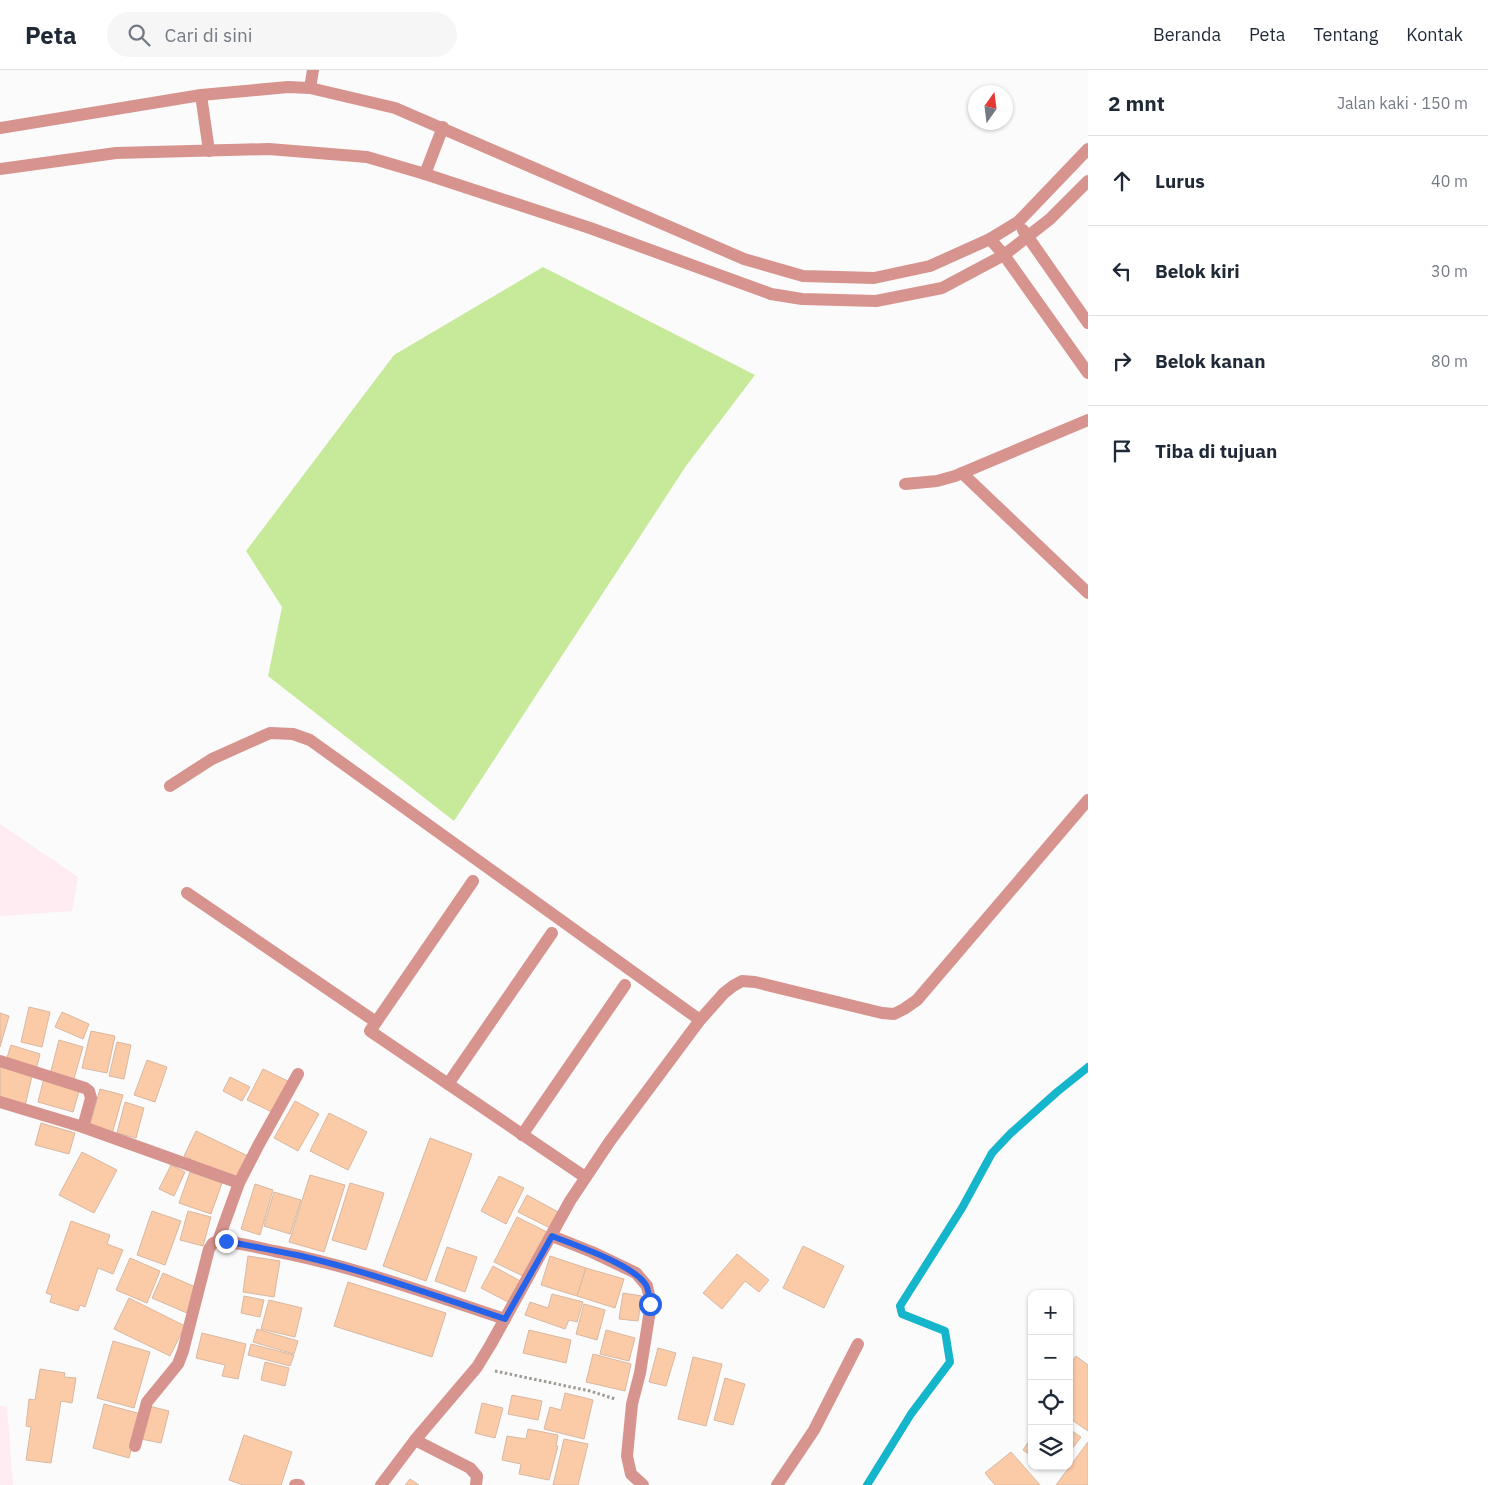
<!DOCTYPE html>
<html lang="id">
<head>
<meta charset="utf-8">
<style>
  body { margin:0; font-family:"IBM Plex Sans",sans-serif; background:#f6f6f7; color:#1f2937 }
  .controls { position:absolute; right:15px; bottom:15px; display:grid; overflow:hidden; border-radius:10px; box-shadow:0 1px 4px #0004 }
  .controls button { width:45px; height:45px; display:grid; place-items:center; padding:0; border:0; border-bottom:1px solid #e0e1e3; background:#fff; color:#1f2937; font:25px sans-serif }
  .compass { position:absolute; left:968px; top:15px; width:45px; height:45px; border-radius:50%; background:#fff; box-shadow:0 1px 4px #0004; rotate:14deg }
  .stop { position:absolute; width:15px; height:15px; margin:-11px; border:4px solid #2563eb; border-radius:50%; background:#fff }
  .stop.end { background:#2563eb; border-color:#fff; box-shadow:0 1px 5px #0008 }
  .list { margin:0; padding:0; list-style:none }
  h2 { display:flex; justify-content:space-between; align-items:center; height:65px; margin:0; padding:0 20px; font-size:21px }
  h2 small { font-size:16px; font-weight:400; color:#747a83 }
  .list li { display:grid; grid-template-columns:32px 1fr auto; gap:15px; align-items:center; box-sizing:border-box; height:90px; padding:0 20px; border-top:1px solid #e0e1e3 }
  .list b { display:block; font-size:19px; white-space:nowrap }
  .list em { font-size:16px; font-style:normal; color:#747a83 }
  .icon { flex:none; width:28px; height:28px; fill:none; stroke:currentColor; stroke-width:2; stroke-linecap:round; stroke-linejoin:round }
  .map { position:relative; flex:none; width:1088px; height:1415px; overflow:hidden }
  header { display:flex; align-items:center; gap:30px; box-sizing:border-box; height:70px; padding:0 25px; background:#fff; border-bottom:1px solid #e0e1e3 }
  header strong { font-size:24px }
  nav { display:flex; gap:28px; margin-inline-start:auto; font-size:18px }
  .search { width:350px; height:45px; background:#f6f6f7; display:flex; align-items:center; gap:12px; box-sizing:border-box; padding:0 18px; border-radius:28px; color:#747a83; font-size:19px }
  main { display:flex }
  aside { flex:1; background:#fff }
  .map>svg:first-child { display:block }
  .commercial { fill:#ffebf2 }
  .green { fill:#c7ea9a }
  .lines { fill:none; stroke-linecap:round; stroke-linejoin:round }
  .stream { stroke:#15b5cb; stroke-width:8 }
  .building { fill:#fbcba8; stroke:#d8b8a1 }
  .path { stroke:#a09a95; stroke-width:3; stroke-dasharray:2.5 2.5; stroke-linecap:butt }
  .minor { stroke:#d7948e; stroke-width:12 }
  .route { stroke:#2563eb; stroke-width:6 }
</style>
</head>
<body>
<header>
<strong>Peta</strong>
<div class="search"><svg class="icon" aria-label="search" viewBox="0 0 24 24"><circle cx="10" cy="10" r="6"/><path d="M15 15l6 6"/></svg>Cari di sini</div>
<nav><a>Beranda</a><a>Peta</a><a>Tentang</a><a>Kontak</a></nav>
</header>
<main>
<div class="map">
<svg width="1088" height="1415" viewBox="0 0 1088 1415">
  <rect width="100%" height="100%" fill="#fbfbfb"/>
  <g class="commercial">
    <path d="M0 754 78 807 72 841 0 846Z"/>
    <path d="M0 1336 7 1337 13 1415H0Z"/>
  </g>
  <path class="green" d="M543 197 755 305 686 396 454 751 268 606 282 537 246 481 394 285Z"/>
  <g class="lines">
    <path class="stream" d="M867 1415 911 1344 950 1292 945 1261 902 1244 900 1236 962 1138 992 1083 1010 1064 1057 1022 1088 997"/>
  </g>
  <g class="building">
    <path d="M29 937 50 942 42 977 21 972Z"/>
    <path d="M62 942 89 954 83 969 55 957Z"/>
    <path d="M0 943 9 946 0 977Z"/>
    <path d="M91 961 115 966 107 1003 82 998Z"/>
    <path d="M59 970 83 977 73 1012 50 1005Z"/>
    <path d="M117 972 131 975 124 1009 109 1006Z"/>
    <path d="M11 975 40 984 36 1000 6 991Z"/>
    <path d="M147 990 167 997 155 1032 134 1025Z"/>
    <path d="M0 994 33 1002 25 1036 0 1029Z"/>
    <path d="M263 999 290 1012 274 1043 247 1030Z"/>
    <path d="M230 1007 250 1017 242 1031 223 1021Z"/>
    <path d="M44 1008 80 1018 73 1042 38 1032Z"/>
    <path d="M100 1019 123 1025 112 1064 89 1058Z"/>
    <path d="M295 1031 319 1044 298 1081 274 1068Z"/>
    <path d="M125 1032 144 1038 136 1068 117 1063Z"/>
    <path d="M329 1043 367 1062 348 1100 310 1081Z"/>
    <path d="M41 1053 75 1063 69 1084 35 1075Z"/>
    <path d="M196 1061 248 1086 236 1111 184 1086Z"/>
    <path d="M430 1068 472 1084 426 1211 383 1196Z"/>
    <path d="M82 1082 117 1100 94 1143 59 1125Z"/>
    <path d="M171 1095 185 1102 174 1126 159 1119Z"/>
    <path d="M190 1102 222 1113 211 1144 179 1133Z"/>
    <path d="M310 1105 345 1115 324 1182 289 1172Z"/>
    <path d="M499 1106 524 1118 506 1154 481 1141Z"/>
    <path d="M350 1113 384 1123 366 1180 332 1170Z"/>
    <path d="M255 1114 273 1120 260 1165 241 1159Z"/>
    <path d="M274 1122 301 1130 290 1164 264 1156Z"/>
    <path d="M527 1125 560 1143 552 1159 518 1142Z"/>
    <path d="M152 1141 181 1151 165 1195 137 1185Z"/>
    <path d="M188 1141 211 1147 203 1176 180 1170Z"/>
    <path d="M517 1147 547 1162 525 1207 494 1192Z"/>
    <path d="M71 1151 110 1165 107 1174 123 1180 113 1204 98 1198 85 1237 80 1235 78 1241 50 1232 52 1225 46 1223Z"/>
    <path d="M803 1176 844 1196 824 1238 783 1218Z"/>
    <path d="M447 1177 477 1187 465 1222 435 1211Z"/>
    <path d="M737 1184 769 1210 759 1222 745 1211 722 1239 703 1223Z"/>
    <path d="M248 1186 280 1191 274 1227 243 1222Z"/>
    <path d="M550 1186 586 1198 577 1226 541 1215Z"/>
    <path d="M130 1188 160 1201 147 1233 116 1220Z"/>
    <path d="M493 1196 522 1212 510 1233 481 1218Z"/>
    <path d="M586 1198 624 1209 615 1238 577 1226Z"/>
    <path d="M163 1203 198 1218 187 1243 152 1228Z"/>
    <path d="M348 1212 446 1243 432 1287 334 1256Z"/>
    <path d="M623 1223 642 1226 638 1251 619 1249Z"/>
    <path d="M552 1224 583 1232 577 1252 569 1250 565 1259 525 1245 530 1232 548 1238Z"/>
    <path d="M244 1226 264 1230 260 1247 241 1243Z"/>
    <path d="M129 1228 185 1256 170 1286 114 1259Z"/>
    <path d="M269 1230 302 1238 295 1267 261 1259Z"/>
    <path d="M584 1234 605 1240 597 1270 576 1264Z"/>
    <path d="M257 1259 298 1271 294 1284 253 1272Z"/>
    <path d="M529 1260 571 1270 566 1293 523 1283Z"/>
    <path d="M606 1260 635 1268 629 1291 600 1284Z"/>
    <path d="M202 1263 246 1274 238 1309 222 1306 225 1295 196 1288Z"/>
    <path d="M113 1271 150 1282 134 1338 97 1328Z"/>
    <path d="M251 1274 294 1285 290 1296 248 1285Z"/>
    <path d="M658 1278 676 1283 666 1316 649 1312Z"/>
    <path d="M593 1284 631 1294 625 1321 586 1312Z"/>
    <path d="M1076 1286 1088 1295V1361L1069 1348V1296Z"/>
    <path d="M693 1287 722 1294 706 1356 678 1349Z"/>
    <path d="M265 1292 289 1298 285 1316 261 1310Z"/>
    <path d="M40 1299 65 1303 64 1307 76 1308 72 1333 61 1331 51 1393 26 1390 31 1357 26 1356 29 1329 35 1330Z"/>
    <path d="M725 1308 745 1314 733 1355 714 1350Z"/>
    <path d="M565 1323 593 1330 584 1369 544 1359 550 1337 561 1340Z"/>
    <path d="M512 1325 542 1331 538 1350 508 1344Z"/>
    <path d="M482 1333 503 1338 495 1368 475 1363Z"/>
    <path d="M104 1334 141 1344 129 1388 93 1378Z"/>
    <path d="M149 1336 169 1341 161 1373 141 1369Z"/>
    <path d="M528 1359 558 1365 556 1376H558L549 1410 519 1404 521 1394 502 1390 507 1366 526 1369Z"/>
    <path d="M1069 1359 1081 1367 1069 1383Z"/>
    <path d="M244 1365 292 1382 281 1415H243L229 1410Z"/>
    <path d="M1032 1367V1386L1023 1380Z"/>
    <path d="M564 1369 588 1374 578 1415H553Z"/>
    <path d="M1088 1372V1415H1056Z"/>
    <path d="M1011 1382 1040 1415H995L985 1403Z"/>
    <path d="M410 1409 419 1415H405Z"/>
  </g>
  <g class="lines">
    <path class="path" d="M495 1301 590 1321 615 1329"/>
    <g class="minor">
      <path d="M310 18 313 0"/>
      <path d="M201 25 209 81"/>
      <path d="M0 58 201 25 288 17 310 18 395 38 744 189 803 206 874 208 930 196 990 169 1018 152 1088 79"/>
      <path d="M0 99 116 83 269 79 367 87 425 104 590 158 771 224 802 229 876 231 942 218 1004 185 1050 149 1088 111"/>
      <path d="M425 104 443 57"/>
      <path d="M1023 160 1088 253"/>
      <path d="M990 169 1004 185 1088 303"/>
      <path d="M962 403 1088 523"/>
      <path d="M905 414 937 411 955 406 1088 350"/>
      <path d="M170 716 212 689 270 663 293 664 310 670 700 950"/>
      <path d="M473 811 370 961 585 1107"/>
      <path d="M187 823 376 952"/>
      <path d="M0 991 85 1018 89 1021 91 1028 83 1057"/>
      <path d="M448 1014 552 863"/>
      <path d="M0 1032 83 1057 239 1113"/>
      <path d="M522 1065 625 915"/>
      <path d="M552 1166 592 1182 636 1203 647 1216 651 1234 640 1303 632 1334 627 1386 631 1404 643 1415"/>
      <path d="M218 1171 239 1113 259 1074 298 1004"/>
      <path d="M415 1370 470 1398 477 1406 476 1415"/>
      <path d="M135 1376 147 1332 178 1294 183 1281 209 1179 213 1173 218 1171C237 1172 256 1177 274 1181 353 1196 429 1224 505 1249"/>
      <path d="M295 1415H299"/>
      <path d="M381 1415 415 1370 477 1297 491 1274 570 1131 610 1071 700 950 724 923 733 916 742 911 755 912 882 943 894 944 904 939 917 930 1088 730"/>
      <path d="M777 1415 814 1360 858 1274"/>
    </g>
  </g>
  <g class="lines">
    <path class="route" d="M226 1171C249 1176 273 1180 297 1185 367 1201 436 1226 505 1249L552 1166C575 1175 634 1195 646 1215 649 1220 649 1228 650 1234"/>
  </g>
</svg>
<div class="controls">
<button>+</button>
<button>−</button>
<button><svg class="icon" aria-label="locate" viewBox="0 0 24 24"><circle cx="12" cy="12" r="6"/><path d="M12 2v4M12 18v4M2 12h4M18 12h4"/></svg></button>
<button><svg class="icon" aria-label="layers" viewBox="0 0 24 24"><path d="M12 4l9 5-9 5-9-5zM3 14l9 5 9-5"/></svg></button>
</div>
<svg class="compass" viewBox="-18 -18 36 36"><path d="M0-13l5 13h-10z" fill="#e53935"/><path d="M0 13l5-13h-10z" fill="#747a83"/></svg>
<div class="stop" style="left:650px;top:1234px"></div>
<div class="stop end" style="left:226px;top:1171px"></div>
</div>
<aside>
<h2>2 mnt<small>Jalan kaki · 150 m</small></h2>
<ul class="list">
<li><svg class="icon" aria-label="ahead" viewBox="0 0 24 24"><path d="M12 20V5M6 11l6-6 6 6"/></svg><div><b>Lurus</b></div><em>40 m</em></li>
<li><svg class="icon" aria-label="left" viewBox="0 0 24 24"><path d="M17 20v-9H6M10 6l-5 5 5 5"/></svg><div><b>Belok kiri</b></div><em>30 m</em></li>
<li><svg class="icon" aria-label="right" viewBox="0 0 24 24"><path d="M7 20v-9h11M14 6l5 5-5 5"/></svg><div><b>Belok kanan</b></div><em>80 m</em></li>
<li><svg class="icon" aria-label="arrive" viewBox="0 0 24 24"><path d="M6 21V4h12l-3 4 3 4H6"/></svg><div><b>Tiba di tujuan</b></div></li>
</ul>
</aside>
</main>
</body>
</html>
